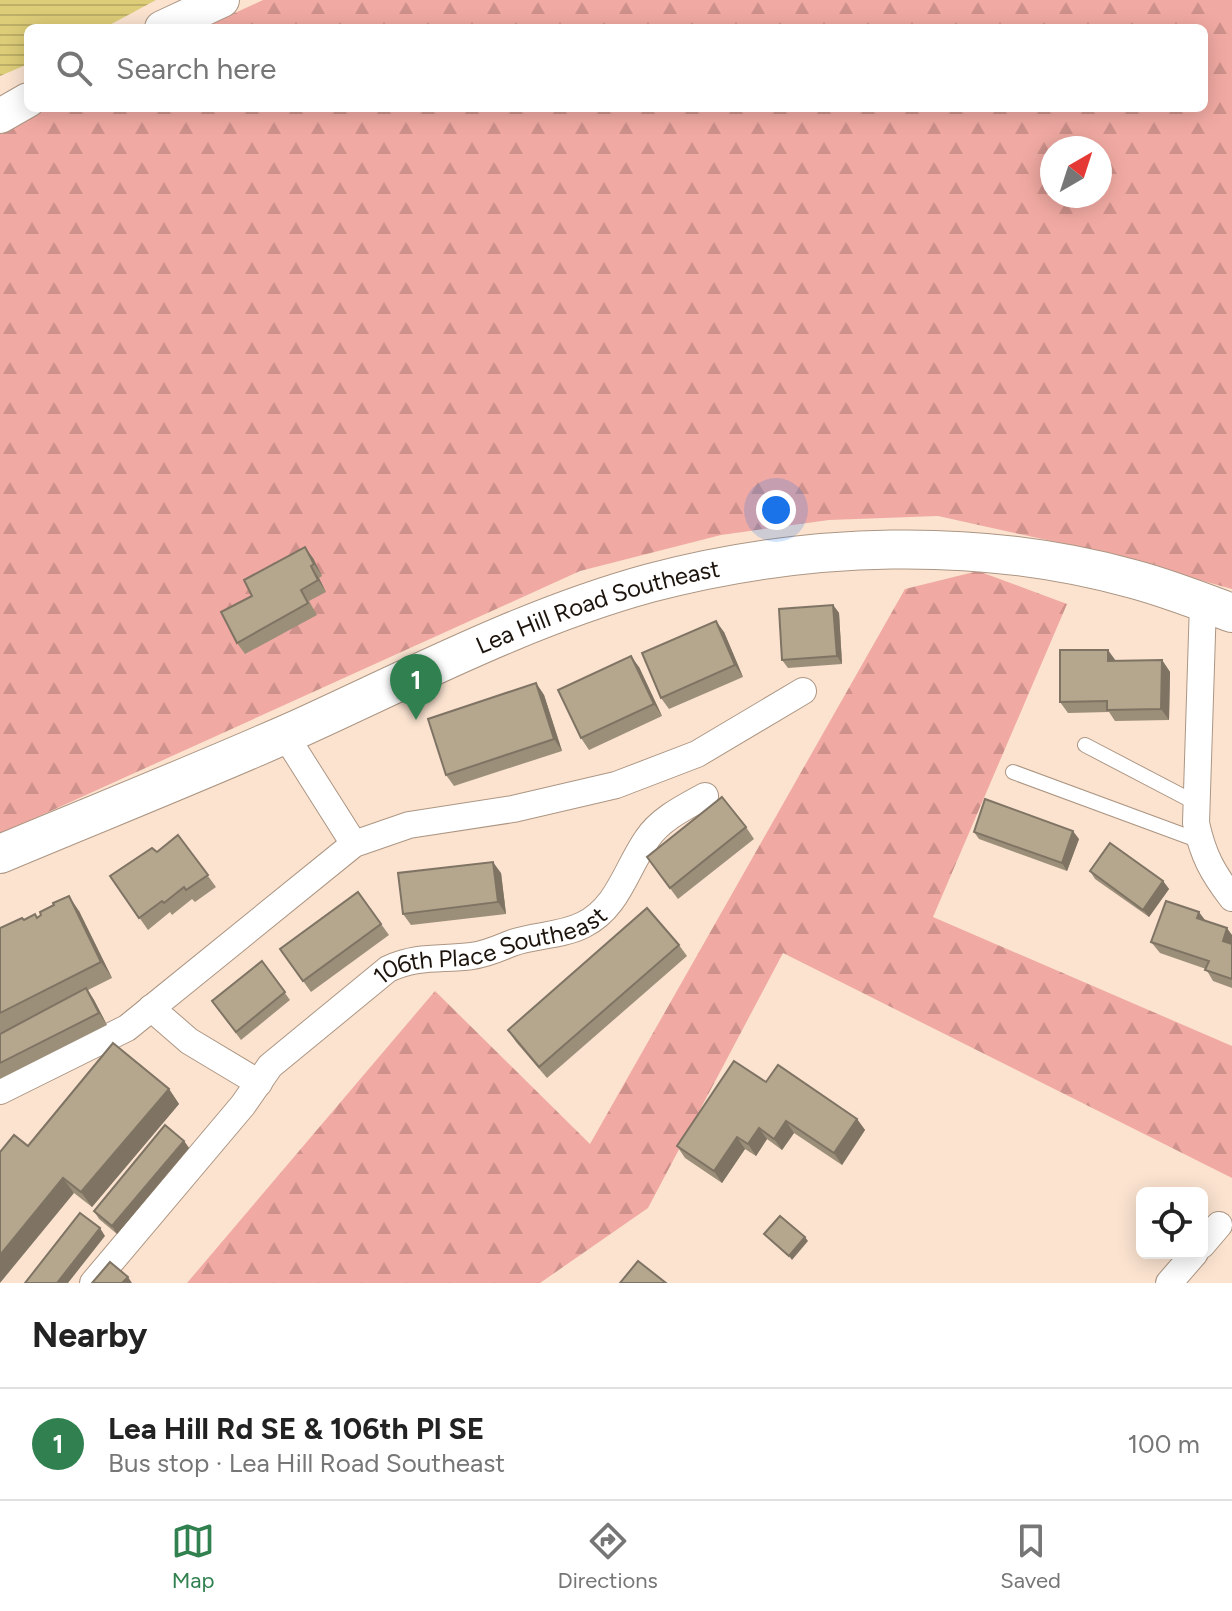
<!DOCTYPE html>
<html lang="en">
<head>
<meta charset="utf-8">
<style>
  body { margin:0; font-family:Figtree,sans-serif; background:#f6f6f6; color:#222 }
  .controls { position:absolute; right:24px; bottom:24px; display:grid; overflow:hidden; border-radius:12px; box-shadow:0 4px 20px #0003 }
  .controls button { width:72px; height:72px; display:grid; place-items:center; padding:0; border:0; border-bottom:2px solid #e0e0e0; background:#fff; color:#222; font:40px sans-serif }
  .compass { position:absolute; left:1040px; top:136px; width:72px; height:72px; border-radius:50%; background:#fff; box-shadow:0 4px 20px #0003; rotate:39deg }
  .you { position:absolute; left:776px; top:510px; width:28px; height:28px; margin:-20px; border:6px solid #fff; border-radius:50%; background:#1a73e8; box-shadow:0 0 0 12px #1a73e833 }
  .badge { display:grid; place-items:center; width:52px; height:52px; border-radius:50%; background:#318050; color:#fff; font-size:26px; font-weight:700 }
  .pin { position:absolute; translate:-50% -66px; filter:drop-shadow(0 2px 4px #0008) }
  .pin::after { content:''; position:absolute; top:42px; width:28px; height:24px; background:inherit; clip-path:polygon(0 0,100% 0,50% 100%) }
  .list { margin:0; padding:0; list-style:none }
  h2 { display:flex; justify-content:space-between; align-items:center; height:104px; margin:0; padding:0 32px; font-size:34px }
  h2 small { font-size:26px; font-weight:400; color:#767676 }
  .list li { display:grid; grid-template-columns:52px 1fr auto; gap:24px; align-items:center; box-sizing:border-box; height:112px; padding:0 32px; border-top:2px solid #e0e0e0 }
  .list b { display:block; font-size:30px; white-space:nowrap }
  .list p { margin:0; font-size:26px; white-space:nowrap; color:#767676 }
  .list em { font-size:26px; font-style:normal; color:#767676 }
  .icon { flex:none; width:44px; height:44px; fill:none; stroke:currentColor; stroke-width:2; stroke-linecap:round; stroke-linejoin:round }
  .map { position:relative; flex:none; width:1232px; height:1283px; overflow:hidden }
  .search { position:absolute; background:#fff; box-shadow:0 4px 20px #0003; left:24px; right:24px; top:24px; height:88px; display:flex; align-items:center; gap:20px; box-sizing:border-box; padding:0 28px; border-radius:12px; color:#767676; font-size:30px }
  .sheet { height:216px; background:#fff }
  nav { display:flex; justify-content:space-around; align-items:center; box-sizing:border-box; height:112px; border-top:2px solid #e0e0e0; background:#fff; font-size:22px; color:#767676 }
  nav a { display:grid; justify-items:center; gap:4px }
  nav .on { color:#318050 }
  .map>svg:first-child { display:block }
  .forest { fill:url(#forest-firs); fill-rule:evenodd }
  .water { fill:url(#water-rules) }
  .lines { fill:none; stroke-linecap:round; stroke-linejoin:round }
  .service-casing { stroke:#ac9683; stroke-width:16 }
  .minor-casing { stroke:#ac9683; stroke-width:28 }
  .tertiary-casing { stroke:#ac9683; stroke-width:36 }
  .secondary-casing { stroke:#ac9683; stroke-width:40 }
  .service { stroke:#fff; stroke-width:14 }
  .minor { stroke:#fff; stroke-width:26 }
  .tertiary { stroke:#fff; stroke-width:34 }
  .secondary { stroke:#fff; stroke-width:38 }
  .wall { fill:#9c8f7a }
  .shaded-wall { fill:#7f7463 }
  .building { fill:#b5a68e; stroke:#7f7463; stroke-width:2 }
  .labels { text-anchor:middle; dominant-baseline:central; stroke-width:8; stroke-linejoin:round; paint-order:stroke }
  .street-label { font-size:24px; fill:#1c140d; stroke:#fff }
</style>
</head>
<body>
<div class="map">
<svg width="1232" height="1283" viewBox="0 0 1232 1283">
  <defs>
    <pattern id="forest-firs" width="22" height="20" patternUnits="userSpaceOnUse" patternTransform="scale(2)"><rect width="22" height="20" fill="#f1aaa3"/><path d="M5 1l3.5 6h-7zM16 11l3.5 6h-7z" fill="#ce918b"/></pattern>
    <pattern id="water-rules" width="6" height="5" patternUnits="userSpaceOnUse" patternTransform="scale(2)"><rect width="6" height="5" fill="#ddcd78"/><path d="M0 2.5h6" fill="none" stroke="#bdaf67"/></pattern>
  </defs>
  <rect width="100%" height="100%" fill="#fbe3d0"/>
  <g class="forest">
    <path d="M263 0H1232V589L1083 548 938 516 829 520 721 535 580 571 0 834V131L36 108H1204V28H202ZM1052 148H1100V196H1052Z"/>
    <path d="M978 571 1067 604 933 917 1232 1046V1178L783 953 648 1208 540 1283H187L435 991 590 1144 905 589Z"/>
  </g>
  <path class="water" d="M0 0H156L104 28H28V64L0 76Z"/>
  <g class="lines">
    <g class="service-casing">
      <g id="service">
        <path d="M1085 745 1196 803"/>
        <path d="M1013 772 1200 841"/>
      </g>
    </g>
    <g class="minor-casing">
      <g id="minor">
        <path d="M1203 603 1196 823C1203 855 1212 872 1232 898"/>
        <path d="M285 735 354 844"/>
        <path d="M151 1008 189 1041 259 1083"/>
        <path d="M0 1091 127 1028 354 844 409 825 513 809 616 785 697 754 803 691"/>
        <path d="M1202 1245 1219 1225"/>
        <path id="s1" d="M93 1283 243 1105 270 1066 388 969C419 955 440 960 472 956 487 954 497 949 512 943 534 935 561 936 583 925 618 908 626 869 647 839 660 819 685 807 705 796"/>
        <path d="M1169 1283 1195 1253"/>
      </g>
    </g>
    <g class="tertiary-casing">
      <g id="tertiary">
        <path d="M162 28 222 0"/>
        <path d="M0 116 28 100"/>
      </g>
    </g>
    <g class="secondary-casing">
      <g id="secondary">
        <path id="s2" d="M0 854C100 812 201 772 300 728 414 676 529 616 650 583 806 542 977 536 1133 579 1167 588 1200 601 1232 613"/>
      </g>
    </g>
    <use href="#service" class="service"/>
    <use href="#minor" class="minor"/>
    <use href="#tertiary" class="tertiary"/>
    <use href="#secondary" class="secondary"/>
  </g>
  <g class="wall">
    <path d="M313 558 322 576 319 578 326 592 309 601 317 615 245 654 237 643 252 596Z"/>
    <path d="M833 605 839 613 842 664 788 668 782 660Z"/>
    <path d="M724 632 743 677 669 709 661 698Z"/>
    <path d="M1162 660 1170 672 1169 720 1115 721 1109 712 1068 713 1060 702 1116 661Z"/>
    <path d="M639 667 662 716 589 750 581 738Z"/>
    <path d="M536 683 544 695 562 751 454 786 446 775Z"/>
    <path d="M746 827 754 839 678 899 647 857Z"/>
    <path d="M974 832 1079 839 1067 871 979 839Z"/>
    <path d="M178 835 216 887 195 902 192 899 172 915 170 912 148 930 110 876 157 852Z"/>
    <path d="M1090 871 1163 881 1169 889 1149 917 1095 879Z"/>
    <path d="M501 873 506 914 411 925 403 914Z"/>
    <path d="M358 892 389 935 311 992 280 949Z"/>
    <path d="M79 911 112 978 88 990 94 1000 107 1025 0 1079V1034L24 1021 0 1033V928L24 920Z"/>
    <path d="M1206 921 1232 935V988L1213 981 1206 969 1160 953 1151 942Z"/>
    <path d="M679 945 687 956 547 1078 516 1042 508 1030Z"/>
    <path d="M262 961 290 1000 241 1040 212 1001Z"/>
    <path d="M766 1082 857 1119 865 1130 842 1165 794 1133 782 1150 767 1139 756 1156 745 1149 722 1183 685 1158 677 1146Z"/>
    <path d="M169 1089 179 1104 92 1207 74 1193 28 1146Z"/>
    <path d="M184 1141 189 1148 117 1234 99 1219 94 1211Z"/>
  </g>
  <g class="shaded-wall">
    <path d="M305 547 313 558 322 576 314 564Z"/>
    <path d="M311 566 319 578 326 592 318 580Z"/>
    <path d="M833 605 839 613 842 664 837 656Z"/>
    <path d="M716 621 724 632 743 677 735 665Z"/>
    <path d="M1108 650 1116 661H1108Z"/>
    <path d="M631 656 639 667 662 716 654 704Z"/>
    <path d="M1162 660 1170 672 1169 720 1161 709Z"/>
    <path d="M536 683 544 695 562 751 554 739Z"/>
    <path d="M1073 831 1079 839 1067 871 1062 863Z"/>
    <path d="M493 862 501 873 506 914 498 902Z"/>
    <path d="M1163 881 1169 889 1149 917 1143 910Z"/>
    <path d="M69 896 79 911 112 978 101 962Z"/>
    <path d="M1199 912 1208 924 1197 918Z"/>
    <path d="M1227 928 1232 935V949L1223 941Z"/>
    <path d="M86 988 94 1000 107 1025 99 1013Z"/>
    <path d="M169 1089 179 1104 92 1207 81 1192Z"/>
    <path d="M857 1119 865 1130 842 1165 834 1153Z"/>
    <path d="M786 1121 794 1133 782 1150 774 1139Z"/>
    <path d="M759 1128 767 1139 756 1156 748 1144Z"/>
    <path d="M737 1137 745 1149 722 1183 714 1171Z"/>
    <path d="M184 1141 189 1148 117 1234 112 1226Z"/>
    <path d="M63 1178 74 1193 0 1283V1255Z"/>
    <path d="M100 1228 105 1236 68 1283H57Z"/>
    <path d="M805 1237 808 1241 792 1260 789 1256Z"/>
    <path d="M128 1277 132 1283H122Z"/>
  </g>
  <g class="building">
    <path d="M305 547 314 564 311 566 318 580 301 590 308 603 237 643 221 612 252 596 244 580Z"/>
    <path d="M833 605 837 656 782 660 779 609Z"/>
    <path d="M716 621 735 665 661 698 642 653Z"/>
    <path d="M1060 650H1108V661L1162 660 1161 709 1107 710V701L1060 702Z"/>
    <path d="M631 656 654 704 581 738 558 690Z"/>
    <path d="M536 683 554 739 446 775 428 719Z"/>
    <path d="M722 797 746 827 670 888 647 857Z"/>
    <path d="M985 799 1073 831 1062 863 974 832Z"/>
    <path d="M178 835 208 875 186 890 184 887 164 903 162 901 139 918 110 876 152 848 157 852Z"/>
    <path d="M1110 843 1163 881 1143 910 1090 871Z"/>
    <path d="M493 862 498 902 403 914 398 873Z"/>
    <path d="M358 892 381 924 303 981 280 949Z"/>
    <path d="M69 896 101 962 0 1013V928L22 918 24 920 35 914 37 918 41 915 40 912 54 905 53 903Z"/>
    <path d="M1166 901 1199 912 1197 918 1227 928 1223 941 1232 944V979L1205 970 1209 961 1151 942Z"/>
    <path d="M647 908 679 945 539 1067 508 1030Z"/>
    <path d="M262 961 285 992 236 1032 212 1001Z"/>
    <path d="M86 988 99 1013 0 1063V1034Z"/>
    <path d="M113 1043 169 1089 81 1192 63 1178 0 1255V1152L14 1135 28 1146Z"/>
    <path d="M734 1061 766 1082 778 1065 857 1119 834 1153 786 1121 774 1139 759 1128 748 1144 737 1137 714 1171 677 1146Z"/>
    <path d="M165 1125 184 1141 112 1226 94 1211Z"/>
    <path d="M80 1213 100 1228 57 1283H25Z"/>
    <path d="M780 1216 805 1237 789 1256 764 1234Z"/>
    <path d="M638 1261 666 1283H620Z"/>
    <path d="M110 1262 128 1277 122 1283H92Z"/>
  </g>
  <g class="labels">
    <g class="street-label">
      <text stroke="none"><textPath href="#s2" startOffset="648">Lea Hill Road Southeast</textPath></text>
      <text stroke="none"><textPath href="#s1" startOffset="538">106th Place Southeast</textPath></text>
    </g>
  </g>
</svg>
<div class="controls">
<button><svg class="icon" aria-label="locate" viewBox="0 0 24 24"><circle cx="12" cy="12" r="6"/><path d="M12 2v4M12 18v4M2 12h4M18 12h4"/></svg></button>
</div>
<svg class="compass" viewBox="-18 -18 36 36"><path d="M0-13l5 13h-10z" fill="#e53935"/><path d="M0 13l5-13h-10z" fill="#767676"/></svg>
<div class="you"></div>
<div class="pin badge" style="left:416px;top:720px">1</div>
<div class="search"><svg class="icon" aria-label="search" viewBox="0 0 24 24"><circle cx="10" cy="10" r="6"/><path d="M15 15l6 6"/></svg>Search here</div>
</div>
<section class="sheet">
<h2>Nearby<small></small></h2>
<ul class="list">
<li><span class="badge">1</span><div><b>Lea Hill Rd SE &amp; 106th Pl SE</b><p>Bus stop · Lea Hill Road Southeast</p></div><em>100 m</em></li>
</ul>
</section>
<nav>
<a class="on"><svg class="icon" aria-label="map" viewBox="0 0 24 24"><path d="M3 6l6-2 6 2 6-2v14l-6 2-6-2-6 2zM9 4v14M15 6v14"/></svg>Map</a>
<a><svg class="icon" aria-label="directions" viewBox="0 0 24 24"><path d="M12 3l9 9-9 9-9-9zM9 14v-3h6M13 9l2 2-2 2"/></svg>Directions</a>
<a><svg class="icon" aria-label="saved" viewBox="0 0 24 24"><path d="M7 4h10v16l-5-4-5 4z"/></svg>Saved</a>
</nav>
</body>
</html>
